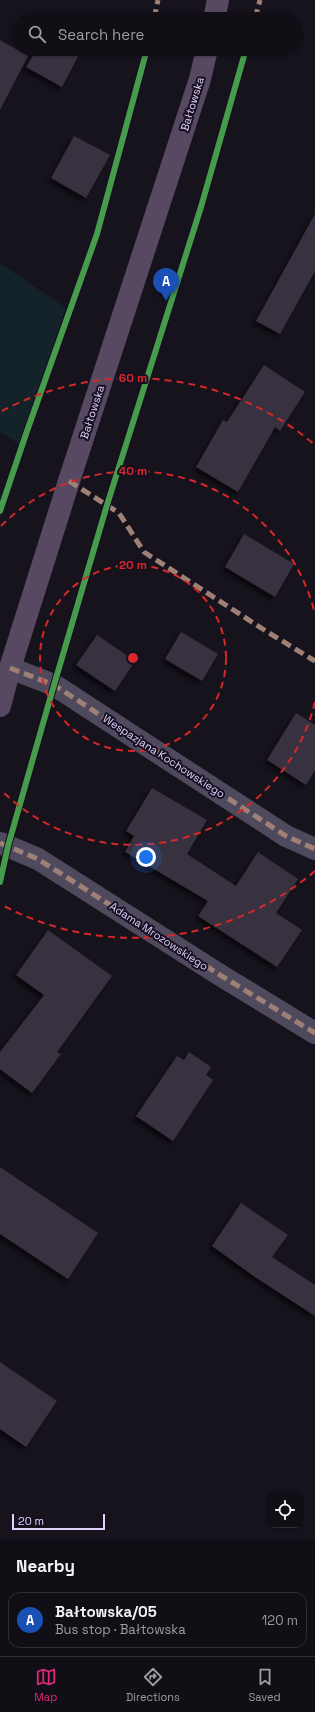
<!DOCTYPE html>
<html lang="en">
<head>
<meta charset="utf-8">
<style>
  body { margin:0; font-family:"Space Grotesk",sans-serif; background:#1a171f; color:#f1f3f6 }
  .controls { position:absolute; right:12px; bottom:12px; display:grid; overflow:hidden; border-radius:8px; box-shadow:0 1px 3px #0004 }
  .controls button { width:36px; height:36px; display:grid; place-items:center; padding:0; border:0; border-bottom:1px solid #302e35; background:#110e16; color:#f1f3f6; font:20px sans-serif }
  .scale { position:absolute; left:12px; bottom:10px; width:93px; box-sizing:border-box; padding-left:4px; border:2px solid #e0d2fc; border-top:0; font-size:11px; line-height:14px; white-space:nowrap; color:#e0d2fc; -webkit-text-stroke:3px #160f21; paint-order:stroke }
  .you { position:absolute; left:146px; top:857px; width:14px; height:14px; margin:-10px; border:3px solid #fff; border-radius:50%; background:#1a73e8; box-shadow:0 0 0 6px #1a73e833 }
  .badge { display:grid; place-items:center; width:26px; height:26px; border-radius:50%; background:#db2777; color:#fff; font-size:13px; font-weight:700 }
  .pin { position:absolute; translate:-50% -33px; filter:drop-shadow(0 1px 2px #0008) }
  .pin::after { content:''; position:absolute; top:21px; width:14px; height:12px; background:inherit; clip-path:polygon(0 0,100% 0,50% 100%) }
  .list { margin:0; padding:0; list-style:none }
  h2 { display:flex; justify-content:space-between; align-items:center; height:52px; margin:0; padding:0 16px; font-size:17px }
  h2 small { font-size:13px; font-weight:400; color:#9c9ca1 }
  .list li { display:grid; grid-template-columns:26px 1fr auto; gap:12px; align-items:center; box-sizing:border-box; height:56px; margin:0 8px 8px; padding:0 8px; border:1px solid #302e35; border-radius:12px }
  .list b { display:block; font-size:15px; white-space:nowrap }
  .list p { margin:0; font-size:13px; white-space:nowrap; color:#9c9ca1 }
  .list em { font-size:13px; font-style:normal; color:#9c9ca1 }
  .icon { flex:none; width:22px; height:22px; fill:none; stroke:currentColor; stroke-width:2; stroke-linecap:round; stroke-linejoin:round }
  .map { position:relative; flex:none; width:315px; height:1540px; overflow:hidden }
  .search { position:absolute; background:#110e16; box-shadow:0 1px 3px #0004; left:12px; right:12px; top:12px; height:44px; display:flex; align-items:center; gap:10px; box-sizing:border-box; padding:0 14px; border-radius:22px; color:#9c9ca1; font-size:15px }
  .sheet { height:116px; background:#110e16 }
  nav { display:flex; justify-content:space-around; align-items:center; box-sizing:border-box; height:56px; border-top:1px solid #302e35; background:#110e16; font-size:11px; color:#9c9ca1 }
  nav a { display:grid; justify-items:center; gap:2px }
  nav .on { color:#db2777 }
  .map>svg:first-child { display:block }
  .green { fill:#132329 }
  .building { fill:#37313f; filter:url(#shadow) }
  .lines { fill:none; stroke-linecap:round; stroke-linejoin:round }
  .minor { stroke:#4e495d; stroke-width:22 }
  .major { stroke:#584962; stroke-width:22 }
  .quiet { stroke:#9e8076; stroke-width:5; stroke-dasharray:10 5; stroke-linecap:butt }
  .cycleway-casing { stroke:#160f21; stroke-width:8 }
  .cycleway { stroke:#469c4c; stroke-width:6 }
  .ring { fill:none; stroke:#d62828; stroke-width:2; stroke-dasharray:7 5 }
  .labels { text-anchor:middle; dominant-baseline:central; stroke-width:4; stroke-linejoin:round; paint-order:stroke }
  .street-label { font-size:11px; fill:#e0d2fc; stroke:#160f21 }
  .centre { fill:#d62828; stroke:#160f21; stroke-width:2 }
  .ring-label { font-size:12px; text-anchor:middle; font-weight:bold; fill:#d62828; stroke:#160f21; stroke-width:4; stroke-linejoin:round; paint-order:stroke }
</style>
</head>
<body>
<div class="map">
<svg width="315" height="1540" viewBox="0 0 315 1540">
  <defs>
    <filter id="shadow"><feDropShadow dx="-3.5" dy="3.5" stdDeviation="2" flood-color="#0009"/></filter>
  </defs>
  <rect width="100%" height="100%" fill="#17131d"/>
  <path class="green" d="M0 263 66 308 20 445 0 431Z"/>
  <g class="building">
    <path d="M0 40 28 56 0 110Z"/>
    <path d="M37 49H82L62 87 26 67Z"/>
    <path d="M74 136 110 155 86 198 51 178Z"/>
    <path d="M315 214V271L280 334 256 321Z"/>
    <path d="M264 365 305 392 280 431 275 427 238 492 196 467 223 420 227 422Z"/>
    <path d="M244 534 294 564 275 597 225 567Z"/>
    <path d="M181 632 218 654 202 681 165 659Z"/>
    <path d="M97 635 135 661 115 691 76 665Z"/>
    <path d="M296 713 315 725V770L306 785 267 760Z"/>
    <path d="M152 788 207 820 187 854 236 886 258 852 298 879 276 913 302 930 277 967 198 916 208 901 125 852 134 836 126 831Z"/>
    <path d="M48 930 112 976 57 1052 61 1054 32 1093 0 1069V1052L44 995 16 975Z"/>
    <path d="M189 1052 211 1067 206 1075 213 1080 173 1141 136 1116 177 1056 184 1060Z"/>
    <path d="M0 1167 98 1233 68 1279 0 1234Z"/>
    <path d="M241 1203 288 1235 272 1257 315 1285V1316L255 1277 212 1246Z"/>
    <path d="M0 1362 57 1401 26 1447 0 1429Z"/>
  </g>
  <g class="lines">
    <g class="minor">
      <path d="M10 668 54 685 286 836 315 849"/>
      <path d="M0 843 38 859 220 975 315 1033"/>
    </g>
    <g class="major">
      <path d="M214 19 218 0"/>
      <path d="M0 706 10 668 69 481 200 79 207 49"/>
    </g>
    <g class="quiet">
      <path d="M154 19 158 0"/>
      <path d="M255 19 260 0"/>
      <path d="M69 481 119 513 144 552 269 633 315 661"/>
      <path d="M10 668 54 685 286 836 315 849"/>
      <path d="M0 843 38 859 220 975 315 1033"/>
    </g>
    <g class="cycleway-casing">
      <g id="cycleway">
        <path d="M0 511 27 431 97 234 147 49"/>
        <path d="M0 882 8 846 54 685 107 505 201 207 246 49"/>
      </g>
    </g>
    <use href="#cycleway" class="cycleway"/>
  </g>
  <g class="ring">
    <circle cx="133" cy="658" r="93"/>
    <path d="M315 702A187 187 0 0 1 1 790M1 526A187 187 0 0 1 315 614"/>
    <path d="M315 871A280 280 0 0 1 2 905M2 411A280 280 0 0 1 315 445"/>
  </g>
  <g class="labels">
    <g class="street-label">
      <text transform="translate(192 104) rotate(-73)">Bałtowska</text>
      <text transform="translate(92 412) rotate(-72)">Bałtowska</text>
      <text transform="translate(164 756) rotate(33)">Wespazjana Kochowskiego</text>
      <text transform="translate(159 936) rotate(33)">Adama Mrozowskiego</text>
    </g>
  </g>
  <circle cx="133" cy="658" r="6" class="centre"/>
  <g class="ring-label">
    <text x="133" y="382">60 m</text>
    <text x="133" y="475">40 m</text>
    <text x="133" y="569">20 m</text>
  </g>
</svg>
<div class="controls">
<button><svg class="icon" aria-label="locate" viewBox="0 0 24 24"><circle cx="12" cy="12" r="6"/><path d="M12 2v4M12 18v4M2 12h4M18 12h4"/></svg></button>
</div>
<div class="scale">20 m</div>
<div class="you"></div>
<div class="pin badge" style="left:166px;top:301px;background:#1a4fb4">A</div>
<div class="search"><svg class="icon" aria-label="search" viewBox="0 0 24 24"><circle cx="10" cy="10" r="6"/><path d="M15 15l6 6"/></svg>Search here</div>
</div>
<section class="sheet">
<h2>Nearby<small></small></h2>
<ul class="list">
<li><span class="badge" style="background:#1a4fb4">A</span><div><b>Bałtowska/05</b><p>Bus stop · Bałtowska</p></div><em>120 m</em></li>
</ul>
</section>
<nav>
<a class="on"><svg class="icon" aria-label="map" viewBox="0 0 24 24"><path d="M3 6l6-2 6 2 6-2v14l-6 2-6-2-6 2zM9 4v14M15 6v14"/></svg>Map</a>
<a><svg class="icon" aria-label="directions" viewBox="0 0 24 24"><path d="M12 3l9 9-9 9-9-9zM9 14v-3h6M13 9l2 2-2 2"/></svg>Directions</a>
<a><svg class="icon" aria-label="saved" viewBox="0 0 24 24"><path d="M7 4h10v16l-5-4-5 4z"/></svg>Saved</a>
</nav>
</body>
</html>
